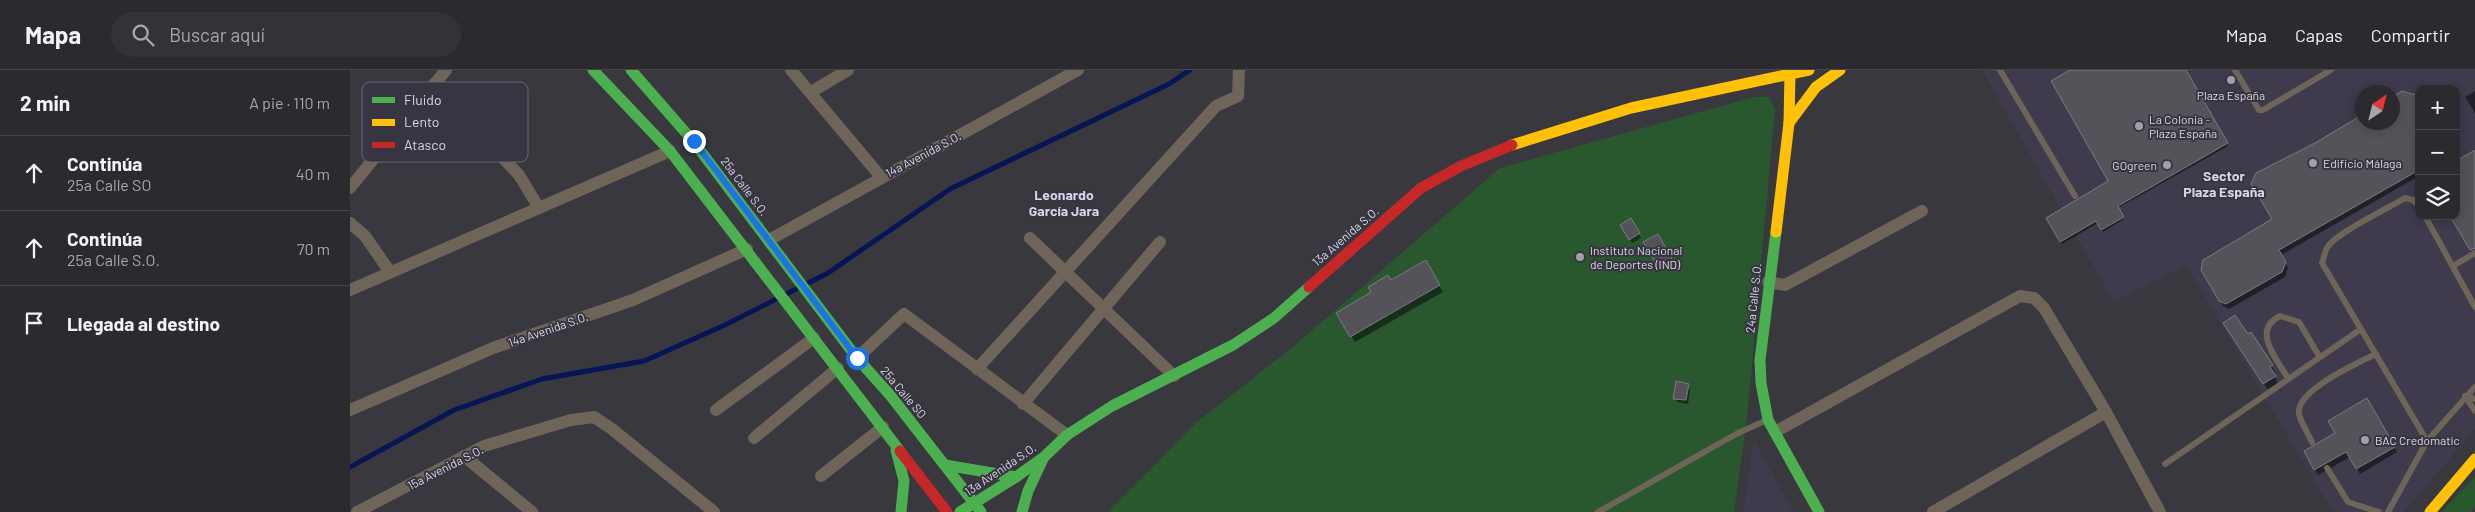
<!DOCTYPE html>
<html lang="es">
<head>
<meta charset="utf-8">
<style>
  body { margin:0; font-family:Barlow,sans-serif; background:#333237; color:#f1f3f6 }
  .controls { position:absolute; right:15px; top:15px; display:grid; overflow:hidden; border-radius:10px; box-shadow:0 2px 12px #0003 }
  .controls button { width:45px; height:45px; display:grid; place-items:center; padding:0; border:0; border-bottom:1px solid #47464b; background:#2b2a2f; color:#f1f3f6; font:25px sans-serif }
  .compass { position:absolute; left:2005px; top:15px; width:45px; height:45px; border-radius:50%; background:#2b2a2f; box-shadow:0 2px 12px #0003; rotate:35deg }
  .stop { position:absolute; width:15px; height:15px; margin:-11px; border:4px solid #1a73e8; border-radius:50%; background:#fff }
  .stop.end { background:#1a73e8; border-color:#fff; box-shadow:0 1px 5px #0008 }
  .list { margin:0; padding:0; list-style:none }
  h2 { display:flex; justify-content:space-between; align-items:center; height:65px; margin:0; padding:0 20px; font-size:21px }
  h2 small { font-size:16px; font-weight:400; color:#a6a7aa }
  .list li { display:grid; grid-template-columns:32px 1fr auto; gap:15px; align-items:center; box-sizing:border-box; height:75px; padding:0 20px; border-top:1px solid #47464b }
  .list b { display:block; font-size:19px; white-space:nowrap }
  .list p { margin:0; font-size:16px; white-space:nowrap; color:#a6a7aa }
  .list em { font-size:16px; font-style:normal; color:#a6a7aa }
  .icon { flex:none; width:28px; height:28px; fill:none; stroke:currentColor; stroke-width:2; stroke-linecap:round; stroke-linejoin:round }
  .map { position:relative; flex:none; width:2125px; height:442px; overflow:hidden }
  header { display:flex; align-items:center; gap:30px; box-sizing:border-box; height:70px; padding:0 25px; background:#2b2a2f; border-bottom:1px solid #47464b }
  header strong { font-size:24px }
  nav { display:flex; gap:28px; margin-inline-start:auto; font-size:18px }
  .search { width:350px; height:45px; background:#333237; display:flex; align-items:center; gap:12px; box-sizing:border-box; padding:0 18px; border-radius:28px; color:#a6a7aa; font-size:19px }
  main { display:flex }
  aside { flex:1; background:#2b2a2f }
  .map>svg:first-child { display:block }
  .built { fill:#3f3a4c; fill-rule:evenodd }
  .green { fill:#29582f }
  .shadow { fill:#0007 }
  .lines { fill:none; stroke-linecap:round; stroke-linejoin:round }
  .stream { stroke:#071555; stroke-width:5 }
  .building { fill:#545359; stroke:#7b7a80 }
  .lane { stroke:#6f6458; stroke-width:6 }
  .street { stroke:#6f6458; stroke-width:12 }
  .fast { stroke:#4caf50; stroke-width:11 }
  .slow { stroke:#ffc107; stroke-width:11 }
  .jam { stroke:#c62828; stroke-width:11 }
  .route { stroke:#1a73e8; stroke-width:6 }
  .poi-dot { fill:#a2a0a8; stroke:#383542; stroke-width:2 }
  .labels { text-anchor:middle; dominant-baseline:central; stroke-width:4; stroke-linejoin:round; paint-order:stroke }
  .poi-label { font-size:12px; fill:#dad8e1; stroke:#383542; text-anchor:start }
  .street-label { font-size:12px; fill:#dad8e1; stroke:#383542 }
  .neighbourhood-label { font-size:14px; font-weight:bold; fill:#d9d5e7; stroke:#383542 }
  .key { fill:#383542; stroke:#696672; stroke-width:1 }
  .key-label { font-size:14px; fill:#dad8e1 }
</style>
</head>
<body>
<header>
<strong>Mapa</strong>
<div class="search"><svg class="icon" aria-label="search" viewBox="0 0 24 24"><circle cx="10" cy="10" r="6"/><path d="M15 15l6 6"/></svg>Buscar aquí</div>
<nav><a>Mapa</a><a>Capas</a><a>Compartir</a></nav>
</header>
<main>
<aside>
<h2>2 min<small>A pie · 110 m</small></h2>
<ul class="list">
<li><svg class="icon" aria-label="ahead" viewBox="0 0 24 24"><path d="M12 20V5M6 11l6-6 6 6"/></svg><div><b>Continúa</b><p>25a Calle SO</p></div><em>40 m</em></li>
<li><svg class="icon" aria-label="ahead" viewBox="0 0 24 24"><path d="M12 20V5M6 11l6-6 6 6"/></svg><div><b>Continúa</b><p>25a Calle S.O.</p></div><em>70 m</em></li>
<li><svg class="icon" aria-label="arrive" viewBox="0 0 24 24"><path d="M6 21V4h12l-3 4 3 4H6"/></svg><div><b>Llegada al destino</b></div></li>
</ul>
</aside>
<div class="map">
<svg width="2125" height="442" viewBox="0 0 2125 442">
  <rect width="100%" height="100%" fill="#39383f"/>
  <g class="built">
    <path d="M1632 0H2125V359L2054 442H1983L1836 195 1763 231ZM2069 19H2106V146H2069ZM2012 22H2042V52H2012Z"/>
    <path d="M1404 370 1444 442H1393Z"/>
  </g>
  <g class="green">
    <path d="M1404 27H1419L1425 39 1397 348 1384 442H758L847 352 944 276 1150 98Z"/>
    <path d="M2125 407V436L2121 442H2091Z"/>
  </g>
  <g class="shadow">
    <path d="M1723 0H1835L1878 76 1768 138 1774 149 1753 162 1748 153 1712 174 1697 149 1759 112Z"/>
    <path d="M2125 21V43L2115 27Z"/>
    <path d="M2069 32V106L1931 185 1938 198 1935 207 1879 239 1873 236 1852 199 1924 150 1966 74 2012 46V52H2042Z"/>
    <path d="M1280 150 1291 168 1282 173 1271 155Z"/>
    <path d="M1307 166 1324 193 1312 200 1295 173Z"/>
    <path d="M1075 192 1093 222 1005 272 987 243Z"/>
    <path d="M1878 260 1898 266 1901 264 1925 302 1923 304 1928 313 1918 320Z"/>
    <path d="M1338 315 1340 319 1338 334 1327 332 1325 328Z"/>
    <path d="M2017 330 2047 382 2010 404 2000 387 1968 405 1955 382 1987 364Z"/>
  </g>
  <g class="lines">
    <path class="stream" d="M0 397 104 340 192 309 294 291 375 255 478 203 600 119 819 14 840 0"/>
  </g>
  <g class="building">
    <path d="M1720 0H1836L1878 73 1768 136 1774 147 1751 160 1746 151 1710 172 1696 148 1758 111 1701 11Z"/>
    <path d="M2052 21 2066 25 2069 30V100L1929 180 1936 192 1932 202 1876 234 1869 231 1851 200 1853 190 1922 149 1901 114 1906 103 1965 73 2012 45V52H2042V27Z"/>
    <path d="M2125 80V178L2120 180 2100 146H2106V91Z"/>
    <path d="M1281 148 1290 163 1279 170 1270 155Z"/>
    <path d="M1308 164 1322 189 1308 197 1293 172Z"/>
    <path d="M1076 190 1090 215 1000 267 986 243 1021 222 1018 217 1038 205 1041 210Z"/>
    <path d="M1885 245 1898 264 1901 262 1923 295 1920 297 1926 306 1913 314 1873 253Z"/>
    <path d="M1326 311 1339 314 1336 330 1323 329Z"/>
    <path d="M2017 328 2045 377 2006 399 1996 382 1964 400 1954 381 1985 363 1978 351Z"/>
  </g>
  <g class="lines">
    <g class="lane">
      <path d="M1650 0 1725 126"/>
      <path d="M1885 0 1909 40H1913L1981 0"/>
      <path d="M2069 136 2063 130 2055 128C2039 138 1984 164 1977 178 1974 183 1974 189 1972 193L2077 371"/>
      <path d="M2075 146 2125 237"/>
      <path d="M2103 196 2125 183"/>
      <path d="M1938 308C1927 290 1901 260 1930 246L1949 252 1969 286"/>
      <path d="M2115 326 2125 341"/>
      <path d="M2115 326 2125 329"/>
      <path d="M1962 372C1958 363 1951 353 1949 344 1945 321 2009 292 2026 284"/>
      <path d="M1815 394 2011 259"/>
      <path d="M1977 398 1998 432 2029 442"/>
      <path d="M1248 442 1388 363 1417 350"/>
      <path d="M2038 442 2077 371 2125 317"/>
    </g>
    <g class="street">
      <path d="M441 0 531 107"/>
      <path d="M84 14 169 105 189 138"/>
      <path d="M461 22 498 0"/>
      <path d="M0 118 96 0"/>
      <path d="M0 153 15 166 40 202"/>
      <path d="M680 168 824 306"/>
      <path d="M419 170 728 0"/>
      <path d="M1418 212 1435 215 1572 141"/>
      <path d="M0 220 320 81"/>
      <path d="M507 288 554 244 717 365"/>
      <path d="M627 299 866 36 888 26 889 0"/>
      <path d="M673 334 810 172"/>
      <path d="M0 340 143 278 283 230 397 179"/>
      <path d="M366 340 464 268"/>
      <path d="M1425 362 1670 226 1684 228 1694 238 1756 342 1810 442"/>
      <path d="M404 368 488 298"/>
      <path d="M114 386 182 442"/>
      <path d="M471 406 533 357"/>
      <path d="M7 442 134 376 221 350 244 347 262 359 364 442"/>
      <path d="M1583 442 1756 342"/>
    </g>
    <g class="fast">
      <path d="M243 0 320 81 550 381"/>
      <path d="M281 0 343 71 507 288 540 325 631 442"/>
      <path d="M1426 162 1410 290 1411 313 1418 350 1469 442"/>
      <path d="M546 380 554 411 551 442"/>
      <path d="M595 395 666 407"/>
      <path d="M610 442 666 407 694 387 717 365 762 336 883 275 924 248 959 217"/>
      <path d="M672 442 678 421 693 389"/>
    </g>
    <g class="slow">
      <path d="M1439 53 1466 17 1490 0"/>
      <path d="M1162 75 1281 38 1459 0"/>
      <path d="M1426 162 1439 53 1440 4"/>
      <path d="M2080 442 2125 389"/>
    </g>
    <g class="jam">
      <path d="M959 217 1071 118 1111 96 1162 75"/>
      <path d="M550 381 597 442"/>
    </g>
  </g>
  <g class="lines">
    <path class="route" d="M344 71 507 288"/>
  </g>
  <g class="poi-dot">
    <circle cx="1881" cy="10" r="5"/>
    <circle cx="1789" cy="56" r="5"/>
    <circle cx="1963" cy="93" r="5"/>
    <circle cx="1817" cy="95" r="5"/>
    <circle cx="1230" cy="187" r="5"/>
    <circle cx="2015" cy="370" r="5"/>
  </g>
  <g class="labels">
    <g class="poi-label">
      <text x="1881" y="25" text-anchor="middle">Plaza España</text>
      <text x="1799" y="49">La Colonia -<tspan x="1799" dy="14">Plaza España</tspan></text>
      <text x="1973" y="93">Edificio Málaga</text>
      <text x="1807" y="95" text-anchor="end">GOgreen</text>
      <text x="1240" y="180">Instituto Nacional<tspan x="1240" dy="14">de Deportes (IND)</tspan></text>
      <text x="2025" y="370">BAC Credomatic</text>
    </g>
    <g class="street-label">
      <text transform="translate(573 84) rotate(-28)">14a Avenida S.O.</text>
      <text transform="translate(395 116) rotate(53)">25a Calle S.O.</text>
      <text transform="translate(995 166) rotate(-41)">13a Avenida S.O.</text>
      <text transform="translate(1403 228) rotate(-84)">24a Calle S.O.</text>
      <text transform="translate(198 259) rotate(-19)">14a Avenida S.O.</text>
      <text transform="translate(554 322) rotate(50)">25a Calle SO</text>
      <text transform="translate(95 397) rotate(-27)">15a Avenida S.O.</text>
      <text transform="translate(650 399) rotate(-34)">13a Avenida S.O.</text>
    </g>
    <g class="neighbourhood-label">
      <text x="1874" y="105">Sector<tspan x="1874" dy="16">Plaza España</tspan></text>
      <text x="714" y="124">Leonardo<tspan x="714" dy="16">García Jara</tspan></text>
    </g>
  </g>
  <rect x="12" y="12" width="166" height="80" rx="8" class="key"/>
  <rect x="22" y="27" width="23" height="6" fill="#4caf50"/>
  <rect x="22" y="49" width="23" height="7" fill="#ffc107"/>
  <rect x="22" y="72" width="23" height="6" fill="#c62828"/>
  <g class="key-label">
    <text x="54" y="35">Fluido</text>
    <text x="54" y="57">Lento</text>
    <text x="54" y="80">Atasco</text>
  </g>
</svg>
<div class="controls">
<button>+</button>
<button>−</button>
<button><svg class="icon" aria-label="layers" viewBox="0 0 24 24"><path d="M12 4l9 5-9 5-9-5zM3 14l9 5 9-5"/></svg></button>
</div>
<svg class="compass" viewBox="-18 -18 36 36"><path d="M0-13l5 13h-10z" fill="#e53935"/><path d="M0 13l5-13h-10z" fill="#a6a7aa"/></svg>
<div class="stop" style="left:507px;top:288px"></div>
<div class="stop end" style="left:344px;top:71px"></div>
</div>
</main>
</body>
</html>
